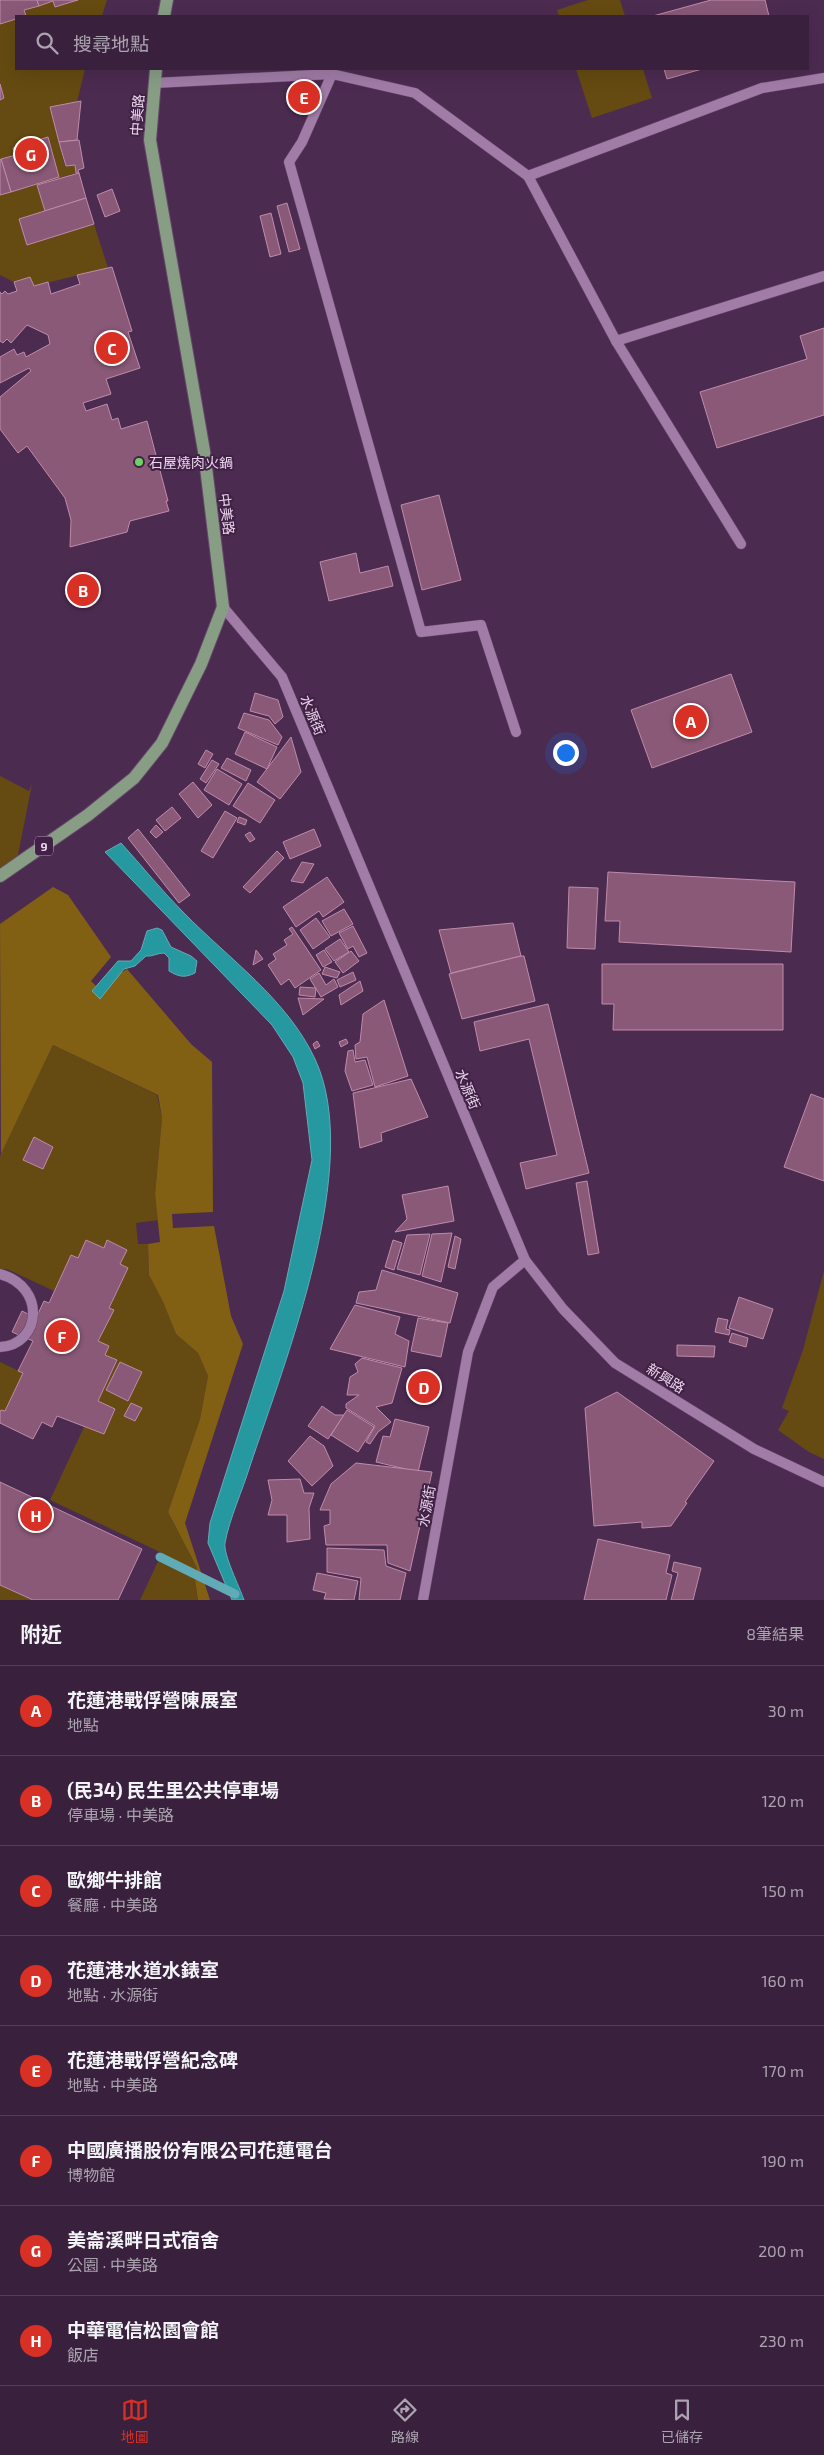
<!DOCTYPE html>
<html lang="zh-TW">
<head>
<meta charset="utf-8">
<style>
  body { margin:0; font-family:"Exo 2","Noto Sans TC",sans-serif; background:#442d48; color:#f1f3f6 }
  .you { position:absolute; left:565px; top:752px; width:18px; height:18px; margin:-12px; border:4px solid #fff; border-radius:50%; background:#1a73e8; box-shadow:0 0 0 8px #1a73e833 }
  .badge { display:grid; place-items:center; width:32px; height:32px; border-radius:50%; background:#d93025; color:#fff; font-size:16px; font-weight:700 }
  .pin { position:absolute; translate:-50% -50%; border:2px solid #fff; box-shadow:0 1px 5px #0006 }
  .list { margin:0; padding:0; list-style:none }
  h2 { display:flex; justify-content:space-between; align-items:center; height:65px; margin:0; padding:0 20px; font-size:21px }
  h2 small { font-size:16px; font-weight:400; color:#aba3b0 }
  .list li { display:grid; grid-template-columns:32px 1fr auto; gap:15px; align-items:center; box-sizing:border-box; height:90px; padding:0 20px; border-top:1px solid #533e57 }
  .list b { display:block; font-size:19px; white-space:nowrap }
  .list p { margin:0; font-size:16px; white-space:nowrap; color:#aba3b0 }
  .list em { font-size:16px; font-style:normal; color:#aba3b0 }
  .icon { flex:none; width:28px; height:28px; fill:none; stroke:currentColor; stroke-width:2; stroke-linecap:round; stroke-linejoin:round }
  .map { position:relative; flex:none; width:824px; height:1600px; overflow:hidden }
  .search { position:absolute; background:#39203d; box-shadow:0 5px 20px #0002; left:15px; right:15px; top:15px; height:55px; display:flex; align-items:center; gap:12px; box-sizing:border-box; padding:0 18px; border-radius:0px; color:#aba3b0; font-size:19px }
  .sheet { height:785px; background:#39203d }
  nav { display:flex; justify-content:space-around; align-items:center; box-sizing:border-box; height:70px; border-top:1px solid #533e57; background:#39203d; font-size:14px; color:#aba3b0 }
  nav a { display:grid; justify-items:center; gap:2px }
  nav .on { color:#d93025 }
  .map>svg:first-child { display:block }
  .green { fill:#654b11 }
  .forest { fill:#815f13 }
  .water { fill:#2698a0; stroke:#61abb7 }
  .lines { fill:none; stroke-linecap:round; stroke-linejoin:round }
  .stream { stroke:#61abb7; stroke-width:9 }
  .building { fill:#895977; stroke:#bf8bab }
  .lane-casing { stroke:#654969; stroke-width:11 }
  .street-casing { stroke:#654969; stroke-width:11 }
  .primary-casing { stroke:#654969; stroke-width:14 }
  .lane { stroke:#a17ca7; stroke-width:10 }
  .street { stroke:#a17ca7; stroke-width:10 }
  .primary { stroke:#879e85; stroke-width:12 }
  .poi-dot { fill:#6cd362; stroke:#412146; stroke-width:2 }
  .labels { text-anchor:middle; dominant-baseline:central; stroke-width:4; stroke-linejoin:round; paint-order:stroke }
  .shield { fill:#412146; stroke:#b8a0bb; stroke-width:1 }
  .shield-label { font-size:12px; font-weight:bold; fill:#ebd6ed }
  .street-label { font-size:14px; fill:#ebd6ed; stroke:#412146 }
  .poi-label { font-size:14px; fill:#ebd6ed; stroke:#412146; text-anchor:start }
</style>
</head>
<body>
<div class="map">
<svg width="824" height="1600" viewBox="0 0 824 1600">
  <rect width="100%" height="100%" fill="#4c2b51"/>
  <g class="green">
    <path d="M0 0H107L102 16H16V69H85L77 102 50 107 65 166 75 165 76 173 37 185 45 211 19 219 27 245 94 224 108 268 34 286 30 277 14 282 0 275Z"/>
    <path d="M588 0H620L625 16H559L557 10Z"/>
    <path d="M576 69H643L652 98 592 118Z"/>
    <path d="M0 776 29 791 32 784 16 865 0 876Z"/>
    <path d="M53 1045 157 1095 162 1118 155 1194 158 1220 136 1223 138 1244H148L149 1275 163 1302 176 1334 198 1353 208 1376 200 1419 168 1512 196 1566 198 1575 195 1582 198 1600H140L162 1553 50 1500 85 1425 104 1434 115 1410 98 1401 117 1361 105 1355 98 1341 113 1310 109 1308 128 1268 120 1264 127 1250 108 1240 104 1248 86 1240 78 1258 71 1255 54 1291 7 1269H0V1156Z"/>
    <path d="M824 1271V1459L809 1452 778 1430 789 1411 782 1408 803 1350Z"/>
    <path d="M0 1362 23 1373 5 1411 1 1410 0 1412Z"/>
    <path d="M0 1585 33 1600H0Z"/>
  </g>
  <path class="forest" d="M53 887 68 895 111 957 91 981 96 986 92 991 127 969 191 1044 212 1062 213 1212 172 1214 173 1228 214 1226 231 1316 243 1344 185 1523 210 1600H198L195 1581 198 1575 196 1566 168 1512 200 1419 208 1376 198 1353 176 1334 163 1302 149 1275 148 1244 160 1242 155 1194 162 1118 158 1095 53 1045 1 1154 0 924Z"/>
  <g class="water">
    <path d="M121 843C142 866 162 891 184 913 229 959 287 999 315 1059 364 1164 285 1361 250 1466 243 1489 229 1520 225 1543 223 1554 240 1588 244 1600H232L208 1543 210 1523 284 1291 312 1160 303 1083 293 1057 272 1025 105 852Z"/>
    <path d="M157 928 162 930 171 947 191 956 197 961 195 973C185 978 179 977 169 971V958L164 953C157 953 152 957 146 956L135 966 124 969 100 999 92 991 118 961H131L141 950 147 931Z"/>
  </g>
  <g class="lines">
    <path class="stream" d="M160 1557 235 1594"/>
  </g>
  <g class="building">
    <path d="M0 0H37L39 6 24 10 26 16H16V19L0 24Z"/>
    <path d="M37 0H78L55 7 53 1 39 6Z"/>
    <path d="M711 0H765L769 16H653Z"/>
    <path d="M664 69H702L667 79Z"/>
    <path d="M0 84 4 98 0 100Z"/>
    <path d="M81 101 77 140 59 142 50 107Z"/>
    <path d="M48 137 59 177 11 192 1 159 16 155 13 148Z"/>
    <path d="M79 140 84 168 78 170 79 173H76L75 165 66 166 59 142Z"/>
    <path d="M1 159 11 192 0 195V160Z"/>
    <path d="M79 173 86 198 45 211 37 185Z"/>
    <path d="M112 189 120 211 105 217 97 195Z"/>
    <path d="M86 198 94 224 27 245 19 219Z"/>
    <path d="M287 203 300 249 289 252 277 206Z"/>
    <path d="M271 213 281 254 270 257 260 216Z"/>
    <path d="M112 267 132 331 128 332 140 368 106 379 111 394 83 403 86 411 107 404 112 420 118 418 121 429 147 421 168 501H166L169 511 130 521 127 532 70 547 71 520 65 498 27 446 18 453 0 429V397L31 371 29 368 0 383V357L14 349 17 355 24 352 26 357 50 344 48 335 27 325 11 343 7 339 3 343 0 341V292L2 294 5 291 8 294 17 291 14 282 30 277 34 286 48 282 51 294 80 284 77 275Z"/>
    <path d="M824 328V415L717 448 700 392 807 359 800 336Z"/>
    <path d="M439 495 461 580 422 590 401 505Z"/>
    <path d="M356 553 360 573 388 566 393 586 329 601 320 562Z"/>
    <path d="M731 674 752 732 652 768 631 710Z"/>
    <path d="M255 693 278 700 283 717 275 724 269 716 250 711Z"/>
    <path d="M244 713 269 720 282 737 278 745 238 728Z"/>
    <path d="M245 732 277 747 267 769 235 754Z"/>
    <path d="M291 737 301 772 280 799 257 782Z"/>
    <path d="M206 750 213 754 205 768 198 764Z"/>
    <path d="M227 758 251 770 246 781 221 768Z"/>
    <path d="M212 760 219 764 206 783 200 779Z"/>
    <path d="M217 769 242 784 229 805 204 790Z"/>
    <path d="M193 782 212 805 198 818 179 794Z"/>
    <path d="M248 783 275 800 260 823 233 806Z"/>
    <path d="M172 807 181 818 165 831 156 820Z"/>
    <path d="M225 811 237 818 213 858 201 851Z"/>
    <path d="M239 817 247 820 245 825 237 822Z"/>
    <path d="M156 825 163 832 156 838 150 832Z"/>
    <path d="M138 829 190 895 179 903 128 838Z"/>
    <path d="M314 829 321 846 290 859 283 842Z"/>
    <path d="M250 832 255 839 250 842 245 835Z"/>
    <path d="M277 851 284 858 250 893 243 887Z"/>
    <path d="M302 862 314 864 303 883 291 881Z"/>
    <path d="M608 872 795 882 791 952 619 942 620 921H605Z"/>
    <path d="M327 877 344 902 323 917 319 911 296 927 283 907Z"/>
    <path d="M569 887 598 888 595 949 567 948Z"/>
    <path d="M344 909 353 924 331 936 322 921Z"/>
    <path d="M316 918 330 937 313 949 300 930Z"/>
    <path d="M513 923 521 956 451 973 439 930Z"/>
    <path d="M353 926 367 953 359 957 353 946 348 949 339 933Z"/>
    <path d="M292 927 321 970 295 988 289 979 281 985 268 965 276 959 273 954 287 945 284 940 293 934 289 929Z"/>
    <path d="M340 939 349 952 334 961 325 949Z"/>
    <path d="M256 950 263 959 253 965Z"/>
    <path d="M324 950 332 962 323 967 316 955Z"/>
    <path d="M351 951 359 961 343 973 335 962Z"/>
    <path d="M521 956H524L535 1001 462 1019 449 974Z"/>
    <path d="M602 964H783V1030H613L614 1004H602Z"/>
    <path d="M325 967 340 972 337 978 322 974Z"/>
    <path d="M353 972 356 980 340 987 337 980Z"/>
    <path d="M319 973 326 985 334 979 338 987 321 997 310 979Z"/>
    <path d="M360 981 363 991 341 1005 339 995Z"/>
    <path d="M300 987 316 988 315 997 299 995Z"/>
    <path d="M298 998 324 999 303 1015Z"/>
    <path d="M384 1000 408 1076 375 1087 367 1057 356 1059 355 1045 360 1042 363 1014Z"/>
    <path d="M548 1004 589 1173 526 1189 520 1163 557 1155 529 1039 480 1051 474 1022Z"/>
    <path d="M346 1039 348 1043 341 1047 339 1042Z"/>
    <path d="M317 1041 320 1046 315 1049 313 1044Z"/>
    <path d="M353 1050 355 1062 365 1060 373 1085 352 1091 345 1071 348 1051Z"/>
    <path d="M411 1079 428 1117 381 1133 382 1141 360 1148 353 1093Z"/>
    <path d="M811 1094 824 1099V1181L784 1167Z"/>
    <path d="M34 1137 53 1147 43 1169 23 1160Z"/>
    <path d="M587 1181 599 1253 588 1255 576 1183Z"/>
    <path d="M448 1186 454 1221 395 1232 407 1219 402 1195Z"/>
    <path d="M452 1233 441 1282 422 1276 432 1234Z"/>
    <path d="M430 1234 420 1275 397 1269 407 1235Z"/>
    <path d="M455 1236 461 1239 455 1269 448 1267Z"/>
    <path d="M86 1240 104 1248 107 1240 127 1250 120 1264 128 1268 109 1308 114 1310 98 1341 109 1346 105 1355 117 1360 98 1401 115 1409 104 1434 57 1416 52 1427 42 1422 33 1439 0 1423V1412L1 1410 5 1411 23 1373 18 1371 33 1341 12 1332 22 1311 36 1318 44 1301 49 1303 71 1255 78 1258Z"/>
    <path d="M393 1240 402 1243 394 1270 385 1267Z"/>
    <path d="M382 1270 458 1293 450 1323 356 1303 359 1292 376 1290Z"/>
    <path d="M739 1297 773 1309 763 1339 729 1328Z"/>
    <path d="M355 1305 400 1317 395 1334 409 1341 405 1367 330 1349Z"/>
    <path d="M418 1318 448 1323 441 1357 411 1351Z"/>
    <path d="M718 1318 728 1320 726 1329 730 1330 729 1335 715 1332Z"/>
    <path d="M732 1333 748 1338 746 1347 729 1342Z"/>
    <path d="M677 1345 715 1346 714 1357 677 1356Z"/>
    <path d="M362 1358 402 1368 392 1403 376 1407 391 1422 378 1432 370 1444 366 1442 375 1426 346 1408V1404L359 1395H347L350 1377 358 1372 355 1364Z"/>
    <path d="M120 1362 142 1372 128 1401 106 1390Z"/>
    <path d="M416 1374 437 1380 432 1400 410 1394Z"/>
    <path d="M617 1392 714 1461 685 1502 687 1503 671 1526 642 1528V1522L594 1526 585 1408Z"/>
    <path d="M131 1403 142 1408 135 1421 124 1416Z"/>
    <path d="M322 1406 335 1415H344L328 1439 308 1426Z"/>
    <path d="M347 1410 374 1427 358 1452 331 1435Z"/>
    <path d="M395 1419 429 1427 418 1472 376 1462 383 1436 390 1437Z"/>
    <path d="M310 1436 324 1446 333 1466 312 1486 288 1461Z"/>
    <path d="M356 1463 432 1472 410 1571 388 1563 387 1545H326L324 1526 330 1524V1510H320L331 1484Z"/>
    <path d="M300 1479 304 1493H314L309 1508 310 1539 287 1542V1515H268L272 1500 268 1480Z"/>
    <path d="M0 1482 142 1549 118 1600H33L0 1585Z"/>
    <path d="M598 1539 670 1555 666 1573 672 1575 666 1600H584Z"/>
    <path d="M327 1548 384 1550 386 1566 406 1573 400 1600H359L361 1578 327 1572Z"/>
    <path d="M674 1562 701 1568 693 1600H671L678 1573 672 1571Z"/>
    <path d="M317 1573 358 1581 354 1600 324 1599 326 1593 313 1590Z"/>
  </g>
  <g class="lines">
    <g class="lane-casing">
      <g id="lane">
        <path d="M332 74 302 142 289 162 421 632 481 625 516 732"/>
        <path d="M155 83 332 74 415 93 528 176 616 341 741 544"/>
        <path d="M528 176 762 88 824 78"/>
        <path d="M616 341 824 276"/>
        <path d="M0 1274C47 1287 41 1345 0 1347"/>
      </g>
    </g>
    <g class="street-casing">
      <g id="street">
        <path d="M223 607 282 677 525 1260 493 1287 468 1352 423 1600"/>
        <path d="M525 1260 563 1309 615 1363 754 1449 824 1482"/>
      </g>
    </g>
    <g class="primary-casing">
      <g id="primary">
        <path d="M164 16 167 0"/>
        <path d="M0 876 88 815 134 778 162 743 201 664 223 607 204 451 150 140 156 69"/>
      </g>
    </g>
    <use href="#lane" class="lane"/>
    <use href="#street" class="street"/>
    <use href="#primary" class="primary"/>
  </g>
  <circle class="poi-dot" cx="139" cy="462" r="5"/>
  <g class="labels">
    <rect class="shield" x="35" y="836.5" width="18" height="19" rx="4"/>
    <g class="shield-label">
      <text x="44" y="846">9</text>
    </g>
    <g class="street-label">
      <text transform="translate(137 115) rotate(-86)">中美路</text>
      <text transform="translate(227 514) rotate(83)">中美路</text>
      <text transform="translate(313 715) rotate(67)">水源街</text>
      <text transform="translate(468 1089) rotate(67)">水源街</text>
      <text transform="translate(666 1378) rotate(32)">新興路</text>
      <text transform="translate(426 1506) rotate(-80)">水源街</text>
    </g>
    <g class="poi-label">
      <text x="149" y="462">石屋燒肉火鍋</text>
    </g>
  </g>
</svg>
<div class="you"></div>
<div class="pin badge" style="left:691px;top:721px">A</div>
<div class="pin badge" style="left:83px;top:590px">B</div>
<div class="pin badge" style="left:112px;top:348px">C</div>
<div class="pin badge" style="left:424px;top:1387px">D</div>
<div class="pin badge" style="left:304px;top:97px">E</div>
<div class="pin badge" style="left:62px;top:1336px">F</div>
<div class="pin badge" style="left:31px;top:154px">G</div>
<div class="pin badge" style="left:36px;top:1515px">H</div>
<div class="search"><svg class="icon" aria-label="search" viewBox="0 0 24 24"><circle cx="10" cy="10" r="6"/><path d="M15 15l6 6"/></svg>搜尋地點</div>
</div>
<section class="sheet">
<h2>附近<small>8筆結果</small></h2>
<ul class="list">
<li><span class="badge">A</span><div><b>花蓮港戰俘營陳展室</b><p>地點</p></div><em>30 m</em></li>
<li><span class="badge">B</span><div><b>(民34) 民生里公共停車場</b><p>停車場 · 中美路</p></div><em>120 m</em></li>
<li><span class="badge">C</span><div><b>歐鄉牛排館</b><p>餐廳 · 中美路</p></div><em>150 m</em></li>
<li><span class="badge">D</span><div><b>花蓮港水道水錶室</b><p>地點 · 水源街</p></div><em>160 m</em></li>
<li><span class="badge">E</span><div><b>花蓮港戰俘營紀念碑</b><p>地點 · 中美路</p></div><em>170 m</em></li>
<li><span class="badge">F</span><div><b>中國廣播股份有限公司花蓮電台</b><p>博物館</p></div><em>190 m</em></li>
<li><span class="badge">G</span><div><b>美崙溪畔日式宿舍</b><p>公園 · 中美路</p></div><em>200 m</em></li>
<li><span class="badge">H</span><div><b>中華電信松園會館</b><p>飯店</p></div><em>230 m</em></li>
</ul>
</section>
<nav>
<a class="on"><svg class="icon" aria-label="map" viewBox="0 0 24 24"><path d="M3 6l6-2 6 2 6-2v14l-6 2-6-2-6 2zM9 4v14M15 6v14"/></svg>地圖</a>
<a><svg class="icon" aria-label="directions" viewBox="0 0 24 24"><path d="M12 3l9 9-9 9-9-9zM9 14v-3h6M13 9l2 2-2 2"/></svg>路線</a>
<a><svg class="icon" aria-label="saved" viewBox="0 0 24 24"><path d="M7 4h10v16l-5-4-5 4z"/></svg>已儲存</a>
</nav>
</body>
</html>
